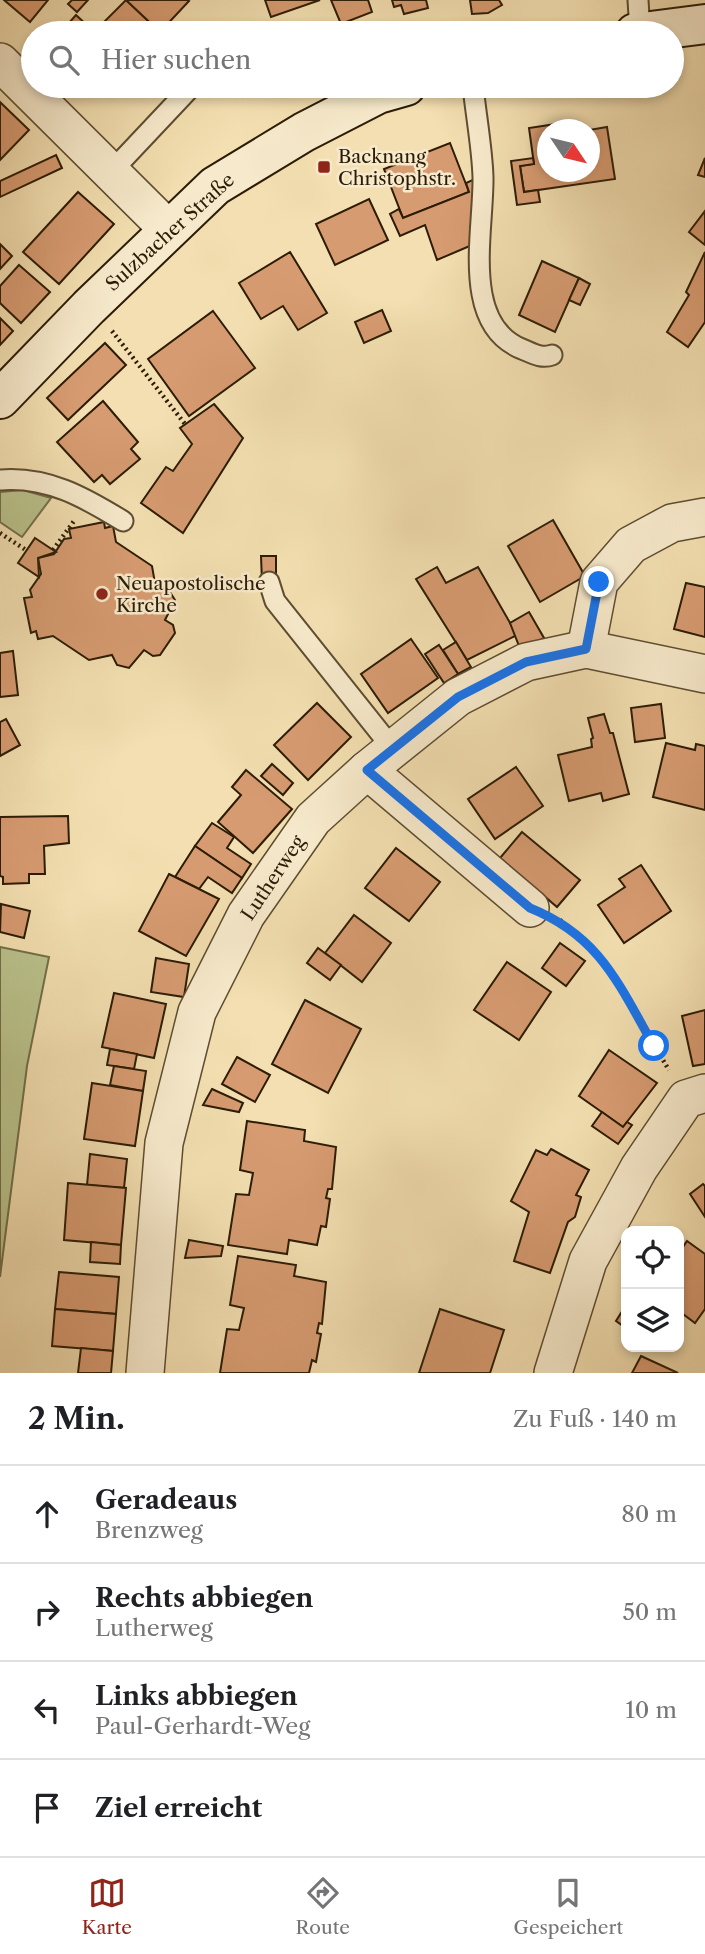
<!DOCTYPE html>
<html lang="de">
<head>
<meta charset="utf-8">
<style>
  body { margin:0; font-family:"Libre Caslon Text",serif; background:#f2f2f2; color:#202124 }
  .controls { position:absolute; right:21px; bottom:21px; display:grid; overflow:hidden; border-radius:14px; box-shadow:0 4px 10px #0003 }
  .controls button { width:63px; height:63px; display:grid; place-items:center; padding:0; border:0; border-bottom:2px solid #e0e0e0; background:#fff; color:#202124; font:35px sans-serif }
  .compass { position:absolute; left:537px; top:119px; width:63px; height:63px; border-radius:50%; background:#fff; box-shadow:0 4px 10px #0003; rotate:125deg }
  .stop { position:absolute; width:21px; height:21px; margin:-16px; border:5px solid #1a73e8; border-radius:50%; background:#fff }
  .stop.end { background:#1a73e8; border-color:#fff; box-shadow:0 2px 7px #0008 }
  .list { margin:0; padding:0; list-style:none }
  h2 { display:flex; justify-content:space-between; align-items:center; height:91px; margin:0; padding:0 28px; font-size:30px }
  h2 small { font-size:23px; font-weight:400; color:#757577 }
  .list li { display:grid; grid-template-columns:46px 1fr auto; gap:21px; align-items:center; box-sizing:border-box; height:98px; padding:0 28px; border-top:2px solid #e0e0e0 }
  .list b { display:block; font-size:26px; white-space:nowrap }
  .list p { margin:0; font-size:23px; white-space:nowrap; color:#757577 }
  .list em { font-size:23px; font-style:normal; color:#757577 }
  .icon { flex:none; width:38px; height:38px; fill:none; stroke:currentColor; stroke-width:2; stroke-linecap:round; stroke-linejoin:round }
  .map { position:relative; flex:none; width:705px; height:1373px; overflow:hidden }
  .search { position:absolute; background:#fff; box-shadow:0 4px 10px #0003; left:21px; right:21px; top:21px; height:77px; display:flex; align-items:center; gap:18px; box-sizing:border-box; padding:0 24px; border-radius:38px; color:#757577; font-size:26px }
  .sheet { height:483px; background:#fff }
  nav { display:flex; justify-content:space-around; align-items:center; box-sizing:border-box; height:98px; border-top:2px solid #e0e0e0; background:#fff; font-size:19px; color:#757577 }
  nav a { display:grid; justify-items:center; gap:4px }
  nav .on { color:#8f2418 }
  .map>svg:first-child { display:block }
  .green { fill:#bac28c; stroke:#736f49; stroke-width:2 }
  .building { fill:#d79b71; stroke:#2c1c06; stroke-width:2 }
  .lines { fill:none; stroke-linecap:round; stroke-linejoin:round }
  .lane-casing { stroke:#5e4d31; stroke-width:23 }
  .street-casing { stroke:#5e4d31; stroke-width:40 }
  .secondary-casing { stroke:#2c1c06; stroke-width:42 }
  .path { stroke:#2c1c06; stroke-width:4.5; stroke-dasharray:2 3.5; stroke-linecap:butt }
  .lane { stroke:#f7eacc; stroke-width:19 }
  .street { stroke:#f7eacc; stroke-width:37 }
  .secondary { stroke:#f7eacc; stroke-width:38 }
  .route { stroke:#1a73e8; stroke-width:9 }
  .poi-dot { fill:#8f2418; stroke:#f7eacc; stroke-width:2.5 }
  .labels { text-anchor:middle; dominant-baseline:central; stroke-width:5; stroke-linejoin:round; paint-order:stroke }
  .poi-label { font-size:19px; fill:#2c1c06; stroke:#f7eacc; text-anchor:start }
  .street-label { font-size:19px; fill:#2c1c06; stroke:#f7eacc }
</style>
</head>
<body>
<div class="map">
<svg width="705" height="1373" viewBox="0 0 705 1373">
  <rect width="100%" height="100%" fill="#f3dfb1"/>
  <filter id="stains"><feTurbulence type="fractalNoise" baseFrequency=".00286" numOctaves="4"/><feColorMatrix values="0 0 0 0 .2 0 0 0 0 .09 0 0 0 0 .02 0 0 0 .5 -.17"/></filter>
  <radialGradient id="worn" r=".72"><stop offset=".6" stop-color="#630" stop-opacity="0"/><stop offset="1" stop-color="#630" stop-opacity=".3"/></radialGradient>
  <g class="green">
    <path d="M23 490 51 498 22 537 0 522V492Z"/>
    <path d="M0 947 49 957 27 1066 0 1277Z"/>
  </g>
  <g class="building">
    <path d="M4 0H48L30 22Z"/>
    <path d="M72 0H88L77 12 68 4Z"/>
    <path d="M126 0 160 32 159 33 95 31Z"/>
    <path d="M126 0H187L189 1 160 32Z"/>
    <path d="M265 0H320L271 17Z"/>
    <path d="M331 0H368L372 12 341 24Z"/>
    <path d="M392 0H426L428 8 404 14 401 5 394 7Z"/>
    <path d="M470 0H499L502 5 488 13 472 14Z"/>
    <path d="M76 15 89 27 83 33H60Z"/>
    <path d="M91 86H108L100 94Z"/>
    <path d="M0 102 29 130 0 160Z"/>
    <path d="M556 124 557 130H548V172H590L589 130 607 127 615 179 524 192 520 166 534 164 529 128Z"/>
    <path d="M450 143 469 192 403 218 384 169Z"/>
    <path d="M56 155 62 168 0 197V181Z"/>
    <path d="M533 158 534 164 520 166 524 192 538 190 540 202 517 205 511 161Z"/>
    <path d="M705 158V177L698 175Z"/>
    <path d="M477 178 472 245 437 260 425 225 400 236 390 214 399 209 403 218 469 192 466 183Z"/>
    <path d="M78 192 114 224 59 284 23 252Z"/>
    <path d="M369 199 388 240 335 265 316 224Z"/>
    <path d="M705 211V245L689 232Z"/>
    <path d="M0 244 12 256 0 269Z"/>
    <path d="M290 252 327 313 298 330 283 306 261 319 239 283Z"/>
    <path d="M705 252V322L688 347 667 332 689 295 686 292Z"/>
    <path d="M542 261 579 278 555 332 519 315Z"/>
    <path d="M19 265 50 292 21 323 0 303V286Z"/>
    <path d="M579 278 590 284 580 305 569 300Z"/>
    <path d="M382 310 391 331 364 343 355 322Z"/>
    <path d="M213 311 255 368 189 416 148 359Z"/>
    <path d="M0 318 13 331 0 345Z"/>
    <path d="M105 343 126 365 68 420 47 398Z"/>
    <path d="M103 401 138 442 131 449 140 459 110 484 102 475 94 482 57 442Z"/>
    <path d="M214 404 243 438 183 533 141 503 166 467 173 471 192 444 180 428Z"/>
    <path d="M553 520 585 576 540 602 508 546Z"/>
    <path d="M104 522 105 528 113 526 116 542 152 566 156 589H168L175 600 165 620 173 625 175 633 160 655 153 656 144 650 129 668 117 665 112 655 89 660 53 636 38 639 36 631 31 633 24 598 32 597 30 590 41 574 38 558 54 554 64 539 71 538 69 529Z"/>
    <path d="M35 538 56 552 38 558 39 577 18 563Z"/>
    <path d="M261 556H276V582H262Z"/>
    <path d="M437 567 446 583 478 567 517 635 467 660 416 579Z"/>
    <path d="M686 583 705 587V637L674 629Z"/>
    <path d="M529 612 544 638 521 651 510 623Z"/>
    <path d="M411 639 438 678 388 713 361 674Z"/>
    <path d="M456 642 471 667 458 674 443 650Z"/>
    <path d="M439 645 458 674 444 683 425 654Z"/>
    <path d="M13 651 18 695 0 697V653Z"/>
    <path d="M317 703 351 737 308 780 274 745Z"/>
    <path d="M661 704 665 738 635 742 631 708Z"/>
    <path d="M604 714 610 733H613L629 794 603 801 601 793 569 801 558 755 592 747 591 739 593 738 588 718Z"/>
    <path d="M6 719 20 745 0 756V722Z"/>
    <path d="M666 743 695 750 696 744 705 746V810L653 797Z"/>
    <path d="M272 764 293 783 283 795 261 776Z"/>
    <path d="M516 767 543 806 495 839 468 799Z"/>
    <path d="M246 770 292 809 253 853 218 822 241 795 232 787Z"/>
    <path d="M68 816 69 843 44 846 45 874H29V883L3 884V877L0 876V817Z"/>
    <path d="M212 823 234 837 227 848 251 864 242 878 195 846Z"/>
    <path d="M522 832 580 880 557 907 500 858Z"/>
    <path d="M195 846 242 878 232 893 208 877 199 889 175 877Z"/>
    <path d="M396 848 440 882 409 921 365 888Z"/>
    <path d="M641 865 671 911 624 943 598 905 625 887 619 879Z"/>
    <path d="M169 874 219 899 186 956 139 931Z"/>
    <path d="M1 904 30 911 24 938 0 932Z"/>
    <path d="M354 915 391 943 362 982 325 953Z"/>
    <path d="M560 943 585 961 566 986 542 968Z"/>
    <path d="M318 948 341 965 330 980 307 963Z"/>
    <path d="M156 958 189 964 184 997 151 992Z"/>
    <path d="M507 962 551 992 519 1040 474 1010Z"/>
    <path d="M114 993 166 1004 154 1058 102 1047Z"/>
    <path d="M305 1000 361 1029 328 1093 272 1064Z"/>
    <path d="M705 1010V1064L693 1066 682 1016Z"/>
    <path d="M110 1049 137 1054 134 1069 107 1065Z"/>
    <path d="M609 1050 657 1083 623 1127 579 1096Z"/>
    <path d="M237 1057 270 1075 255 1102 222 1084Z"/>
    <path d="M114 1066 146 1071 143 1091 110 1085Z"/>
    <path d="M92 1083 143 1091 135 1146 84 1139Z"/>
    <path d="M212 1089 243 1103 239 1112 203 1105Z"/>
    <path d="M602 1112 623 1127 627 1122 632 1125 618 1144 592 1126Z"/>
    <path d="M247 1121 305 1130 304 1141 336 1147 332 1189H328L326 1198 330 1199 326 1227 321 1226 317 1245 289 1240 287 1254 228 1245 236 1194 249 1195 253 1173 240 1170Z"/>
    <path d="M551 1149 589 1170 576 1195 581 1197 575 1217 568 1222 550 1273 514 1261 529 1212 511 1201 536 1150 547 1155Z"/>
    <path d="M90 1154 127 1159 124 1188 87 1185Z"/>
    <path d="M68 1183 126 1188 121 1245 64 1240Z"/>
    <path d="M703 1184 705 1186V1217L690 1194Z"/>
    <path d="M189 1240 223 1246 221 1256 185 1258Z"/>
    <path d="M687 1241 705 1254V1309L695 1323 679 1311V1253Z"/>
    <path d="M91 1242 121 1245 120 1264 90 1262Z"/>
    <path d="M238 1256 296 1265 294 1276 326 1282 322 1324 319 1323 317 1333 321 1334 316 1362 312 1360 309 1373H220L227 1329 239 1330 244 1308 230 1305Z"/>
    <path d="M59 1272 119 1277 116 1314 55 1309Z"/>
    <path d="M626 1305V1328L616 1321Z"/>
    <path d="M55 1309 116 1314 113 1351 52 1346Z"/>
    <path d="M440 1309 504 1330 490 1373H419Z"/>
    <path d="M81 1348 113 1351 111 1373H78Z"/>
    <path d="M641 1356 678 1373H632Z"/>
  </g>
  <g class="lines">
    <g class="lane-casing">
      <g id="lane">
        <path d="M638 0 640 32"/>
        <path d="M473 86C476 116 482 147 483 177 484 230 460 324 522 349 532 353 541 359 552 355"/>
        <path d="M111 172 192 86"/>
        <path d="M0 480C47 476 84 497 123 521"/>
        <path d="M269 582 275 601 393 749"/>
      </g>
    </g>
    <g class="street-casing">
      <g id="street">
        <path d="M0 62 169 230"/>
        <path d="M586 649 599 582 631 545 672 523 705 517"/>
        <path d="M367 770 530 908"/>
        <path d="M145 1373 164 1143 197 1012 246 915 313 819 367 770 458 697 526 662 586 649 705 674"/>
        <path d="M553 1373 588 1261 639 1168 686 1099 705 1093"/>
      </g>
    </g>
    <g class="secondary-casing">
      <g id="secondary">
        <path d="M635 33 705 24"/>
        <path d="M0 399 89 307 215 186 304 132 378 94 406 86"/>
      </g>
    </g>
    <g class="path">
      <path d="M112 331 185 424"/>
      <path d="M0 533 26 550"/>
      <path d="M53 550 74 521"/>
      <path d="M560 920 599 954 669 1070"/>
    </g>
    <use href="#lane" class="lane"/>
    <use href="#street" class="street"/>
    <use href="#secondary" class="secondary"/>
  </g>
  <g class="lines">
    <path class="route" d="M599 582 586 649 526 662 458 697 367 770 530 908C600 936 619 985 654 1046"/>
  </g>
  <g class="poi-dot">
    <rect x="317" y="160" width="14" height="14" rx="3.5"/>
    <circle cx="102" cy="594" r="7"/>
  </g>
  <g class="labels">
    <g class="poi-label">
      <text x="338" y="156">Backnang<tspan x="338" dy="22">Christophstr.</tspan></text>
      <text x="116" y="583">Neuapostolische<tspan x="116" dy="22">Kirche</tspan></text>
    </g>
    <g class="street-label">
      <text transform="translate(170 232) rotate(-42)">Sulzbacher Straße</text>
      <text transform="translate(273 878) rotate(-56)">Lutherweg</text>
    </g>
  </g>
  <rect width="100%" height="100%" filter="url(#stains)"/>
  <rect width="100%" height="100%" fill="url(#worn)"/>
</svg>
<div class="controls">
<button><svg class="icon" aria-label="locate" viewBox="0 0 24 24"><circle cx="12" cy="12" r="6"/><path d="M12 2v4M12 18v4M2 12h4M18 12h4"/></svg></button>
<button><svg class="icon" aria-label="layers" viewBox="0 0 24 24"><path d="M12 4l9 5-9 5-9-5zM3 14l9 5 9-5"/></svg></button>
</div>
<svg class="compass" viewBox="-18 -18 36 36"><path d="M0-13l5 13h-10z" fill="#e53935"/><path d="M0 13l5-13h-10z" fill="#757577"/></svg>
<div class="stop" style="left:654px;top:1046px"></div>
<div class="stop end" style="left:599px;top:582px"></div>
<div class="search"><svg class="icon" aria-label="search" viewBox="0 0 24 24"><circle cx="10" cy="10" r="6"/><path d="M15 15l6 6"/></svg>Hier suchen</div>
</div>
<section class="sheet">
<h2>2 Min.<small>Zu Fuß · 140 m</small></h2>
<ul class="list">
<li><svg class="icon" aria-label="ahead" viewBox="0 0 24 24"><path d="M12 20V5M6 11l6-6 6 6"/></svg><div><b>Geradeaus</b><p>Brenzweg</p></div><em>80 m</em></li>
<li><svg class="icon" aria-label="right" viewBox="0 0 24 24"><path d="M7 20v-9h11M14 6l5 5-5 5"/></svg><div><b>Rechts abbiegen</b><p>Lutherweg</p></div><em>50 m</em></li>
<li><svg class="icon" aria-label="left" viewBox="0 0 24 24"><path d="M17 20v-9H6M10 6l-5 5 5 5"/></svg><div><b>Links abbiegen</b><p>Paul-Gerhardt-Weg</p></div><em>10 m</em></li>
<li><svg class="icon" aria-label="arrive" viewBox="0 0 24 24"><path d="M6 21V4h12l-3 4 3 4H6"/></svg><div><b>Ziel erreicht</b></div></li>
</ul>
</section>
<nav>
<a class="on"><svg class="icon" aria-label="map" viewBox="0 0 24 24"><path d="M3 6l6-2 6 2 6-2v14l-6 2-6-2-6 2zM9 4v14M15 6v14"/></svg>Karte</a>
<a><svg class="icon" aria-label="directions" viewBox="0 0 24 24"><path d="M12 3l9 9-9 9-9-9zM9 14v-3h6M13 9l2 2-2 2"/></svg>Route</a>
<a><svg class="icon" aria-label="saved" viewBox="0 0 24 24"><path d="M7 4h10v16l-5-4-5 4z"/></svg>Gespeichert</a>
</nav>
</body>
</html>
